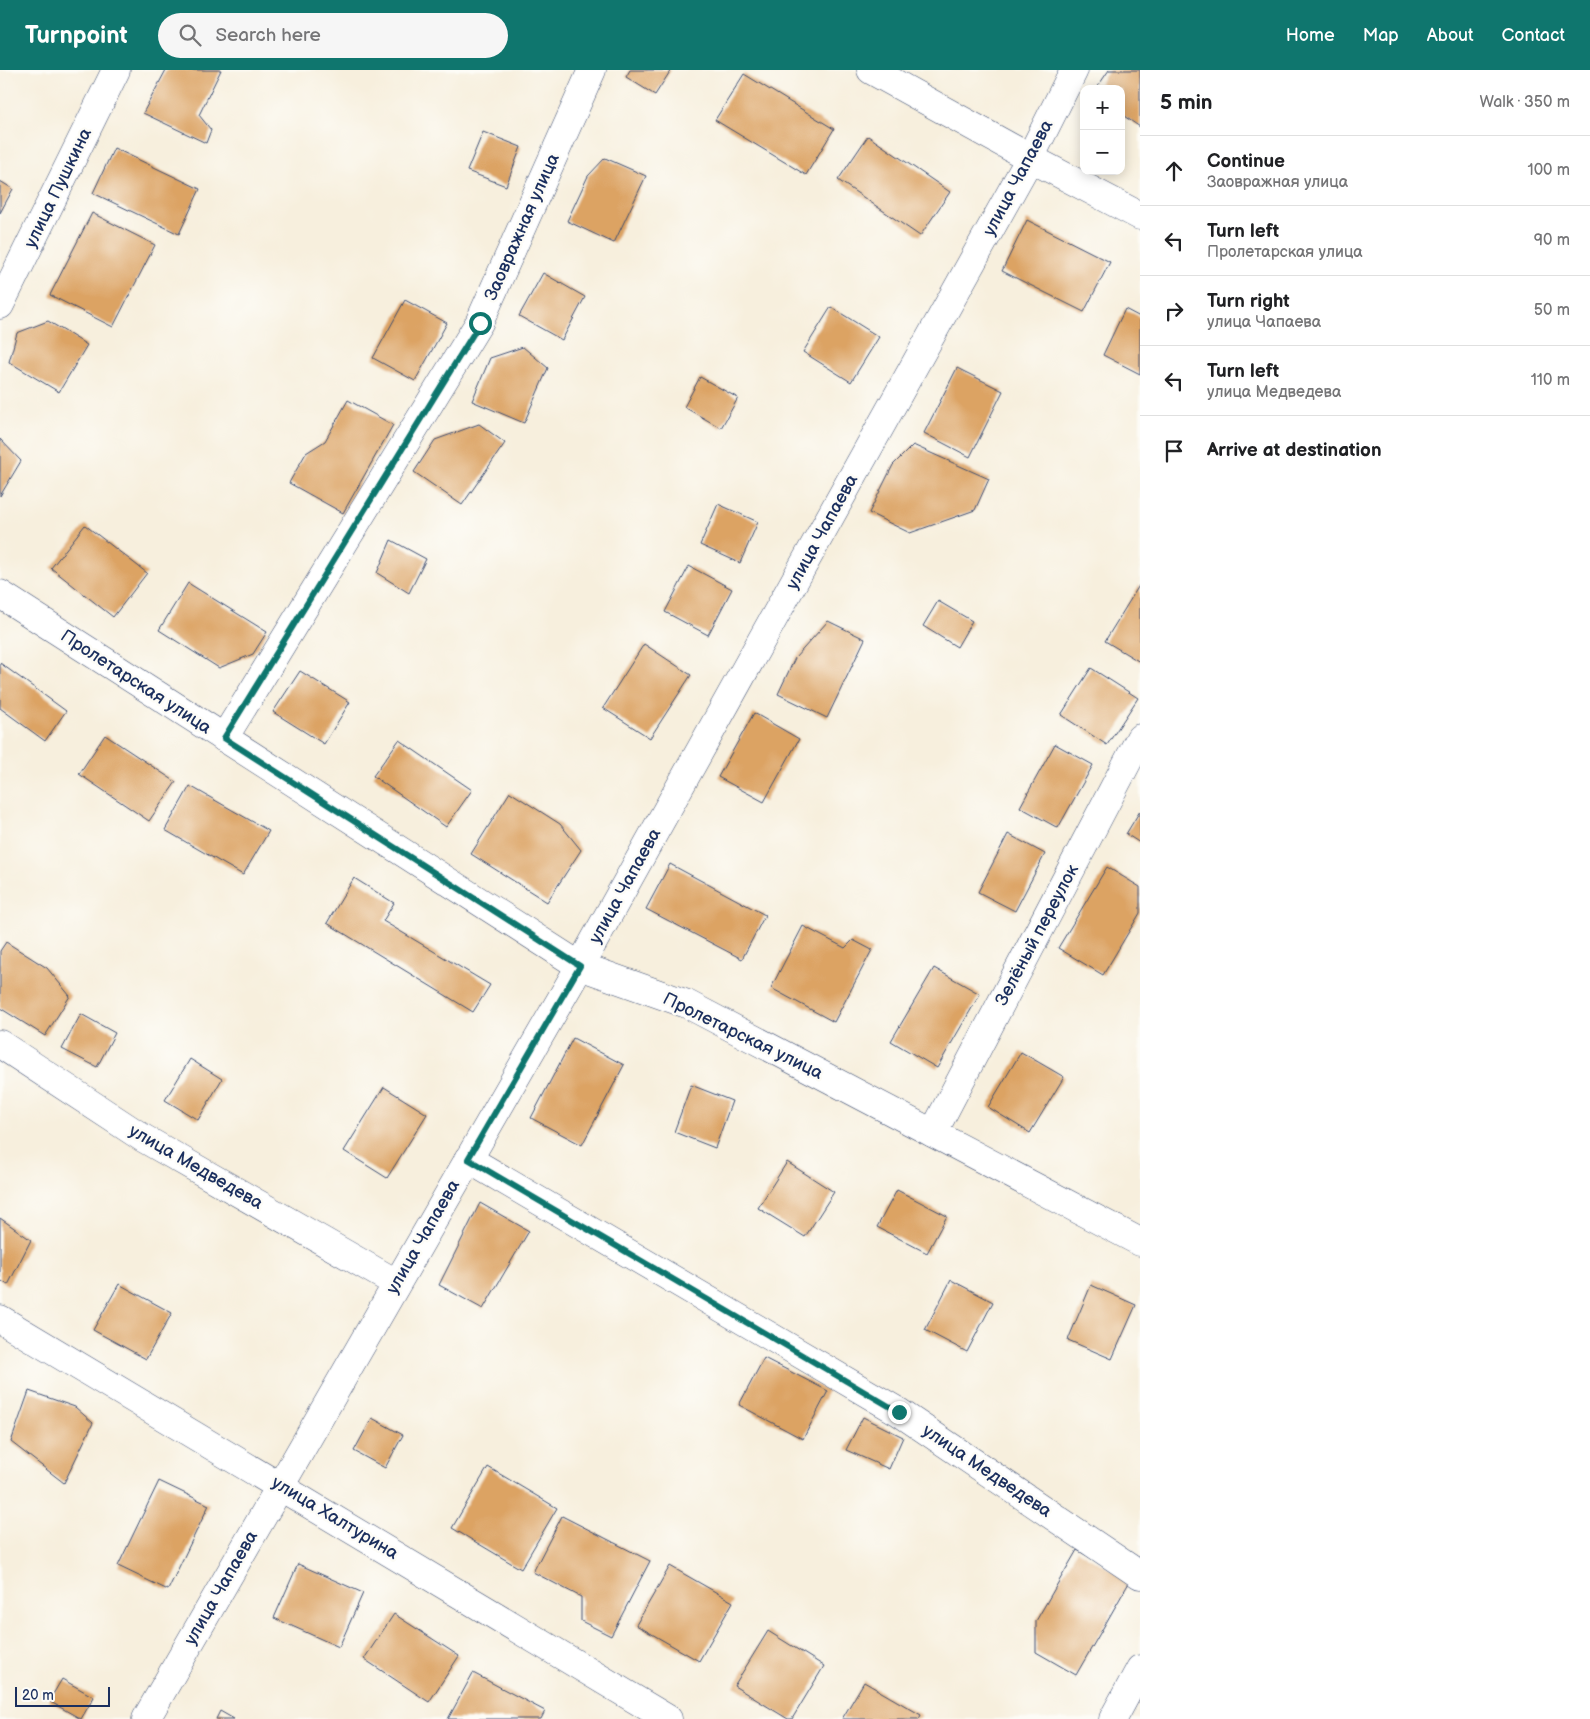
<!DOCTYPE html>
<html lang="en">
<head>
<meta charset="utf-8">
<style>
  body { margin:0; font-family:"Balsamiq Sans",sans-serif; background:#f6f6f6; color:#202124 }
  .controls { position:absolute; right:15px; top:15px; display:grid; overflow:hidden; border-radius:10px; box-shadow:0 2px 12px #0003 }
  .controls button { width:45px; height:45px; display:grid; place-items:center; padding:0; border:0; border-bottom:1px solid #e0e0e0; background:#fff; color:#202124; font:25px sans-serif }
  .scale { position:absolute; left:15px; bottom:12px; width:95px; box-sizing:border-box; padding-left:5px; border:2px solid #1b2f5e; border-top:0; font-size:14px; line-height:18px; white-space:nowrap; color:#1b2f5e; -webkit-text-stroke:4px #fdfcf7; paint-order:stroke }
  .stop { position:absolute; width:15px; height:15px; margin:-11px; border:4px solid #0f766e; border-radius:50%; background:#fff }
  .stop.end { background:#0f766e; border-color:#fff; box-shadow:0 1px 5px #0008 }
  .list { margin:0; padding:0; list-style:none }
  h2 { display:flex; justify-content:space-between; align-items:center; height:65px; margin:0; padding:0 20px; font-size:21px }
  h2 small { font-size:16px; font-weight:400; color:#757577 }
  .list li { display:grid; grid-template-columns:32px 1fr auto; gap:15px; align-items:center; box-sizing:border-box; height:70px; padding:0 20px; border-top:1px solid #e0e0e0 }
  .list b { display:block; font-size:19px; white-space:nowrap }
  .list p { margin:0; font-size:16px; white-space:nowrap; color:#757577 }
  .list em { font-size:16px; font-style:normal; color:#757577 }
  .icon { flex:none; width:28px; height:28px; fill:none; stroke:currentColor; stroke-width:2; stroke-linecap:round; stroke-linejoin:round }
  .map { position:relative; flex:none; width:1140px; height:1649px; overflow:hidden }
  header { display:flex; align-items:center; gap:30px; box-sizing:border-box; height:70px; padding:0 25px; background:#0f766e; color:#fff }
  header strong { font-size:24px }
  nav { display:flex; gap:28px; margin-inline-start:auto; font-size:18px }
  .search { width:350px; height:45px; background:#f6f6f6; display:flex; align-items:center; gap:12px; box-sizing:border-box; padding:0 18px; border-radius:28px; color:#757577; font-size:19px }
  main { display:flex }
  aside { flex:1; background:#fff }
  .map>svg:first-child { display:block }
  .building { fill:#dca363 }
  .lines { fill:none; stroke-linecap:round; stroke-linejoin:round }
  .minor-casing { stroke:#3c4c71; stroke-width:29 }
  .minor { stroke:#fff; stroke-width:28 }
  .route { stroke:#0f766e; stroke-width:6 }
  .labels { text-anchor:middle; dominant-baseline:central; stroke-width:5; stroke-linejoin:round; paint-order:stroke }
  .street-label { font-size:18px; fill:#1b2f5e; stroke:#fdfcf7 }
</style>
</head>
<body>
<header>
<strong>Turnpoint</strong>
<div class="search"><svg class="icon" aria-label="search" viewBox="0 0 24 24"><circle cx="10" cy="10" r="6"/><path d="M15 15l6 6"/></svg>Search here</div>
<nav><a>Home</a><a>Map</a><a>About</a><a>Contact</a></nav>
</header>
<main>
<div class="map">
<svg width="1140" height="1649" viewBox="0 0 1140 1649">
  <rect width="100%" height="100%" fill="#fdfcf7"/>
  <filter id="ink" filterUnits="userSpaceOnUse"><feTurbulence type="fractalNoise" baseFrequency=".02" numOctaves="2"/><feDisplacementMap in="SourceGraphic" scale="10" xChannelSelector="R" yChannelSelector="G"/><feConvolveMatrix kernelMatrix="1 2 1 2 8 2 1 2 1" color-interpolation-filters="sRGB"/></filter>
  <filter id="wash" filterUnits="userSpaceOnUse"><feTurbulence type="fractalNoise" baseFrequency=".0096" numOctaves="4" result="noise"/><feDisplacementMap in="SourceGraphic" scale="20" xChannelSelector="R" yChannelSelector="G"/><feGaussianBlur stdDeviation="1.12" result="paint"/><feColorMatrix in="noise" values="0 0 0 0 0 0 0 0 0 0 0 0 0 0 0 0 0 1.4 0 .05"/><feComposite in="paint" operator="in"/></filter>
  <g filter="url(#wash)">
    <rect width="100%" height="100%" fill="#f7efdd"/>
    <g id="blocks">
      <g class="building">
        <path d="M166 0H221L199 45 211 60 206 73 143 43Z"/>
        <path d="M630 0H671L655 25 626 7Z"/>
        <path d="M1109 0H1140V57L1121 44V19H1096Z"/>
        <path d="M744 4 834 59 806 105 715 50Z"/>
        <path d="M483 62 521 77 506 116 467 101Z"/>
        <path d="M868 66 950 122 920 166 838 110Z"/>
        <path d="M114 78 200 119 179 164 93 123Z"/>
        <path d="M605 88 646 106 614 173 567 151 588 106Z"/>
        <path d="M0 111 13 119 0 143Z"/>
        <path d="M92 143 155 175 113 257 50 225Z"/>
        <path d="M1027 150 1110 192 1084 242 1002 201Z"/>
        <path d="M543 203 585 227 562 270 519 246Z"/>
        <path d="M405 230 447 253 415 311 373 288Z"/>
        <path d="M831 237 879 267 851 312 803 282Z"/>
        <path d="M1125 239 1140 247V304L1103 285Z"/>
        <path d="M48 251 87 275 59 322 9 292 17 263Z"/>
        <path d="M523 277 548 298 524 353 472 331 490 288Z"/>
        <path d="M957 298 1003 321 970 387 924 363Z"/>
        <path d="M700 307 738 328 721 358 684 337Z"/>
        <path d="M348 330 393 355 343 443 289 413 306 383 325 371Z"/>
        <path d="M479 354 505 373 462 435 414 402 435 370Z"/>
        <path d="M0 369 21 391 0 426Z"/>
        <path d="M913 375 989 409 975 440 910 463 869 443 893 395Z"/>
        <path d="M718 434 758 452 740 493 700 475Z"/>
        <path d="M85 455 147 503 113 547 51 498Z"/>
        <path d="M391 470 426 489 409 523 377 503Z"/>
        <path d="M689 496 732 519 708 565 665 542Z"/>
        <path d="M188 513 267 562 253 584 219 598 159 560Z"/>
        <path d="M1140 514V592L1105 571Z"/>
        <path d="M938 531 972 551 957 577 923 556Z"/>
        <path d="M828 551 865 569 827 648 778 624 795 588Z"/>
        <path d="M644 574 691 605 650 668 603 638Z"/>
        <path d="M0 593 66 641 45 671 0 638Z"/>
        <path d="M1091 598 1138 628 1107 675 1061 645Z"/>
        <path d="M300 601 350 632 324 674 273 642Z"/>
        <path d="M754 643 799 669 764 732 718 707Z"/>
        <path d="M105 665 176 712 149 751 79 704Z"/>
        <path d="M399 670 472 720 446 757 373 706Z"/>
        <path d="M1055 674 1093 695 1058 758 1020 737Z"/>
        <path d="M190 716 269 761 243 805 165 760Z"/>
        <path d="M510 722 560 754 581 780 547 832 471 784Z"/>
        <path d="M1140 741V773L1126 764Z"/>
        <path d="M1008 764 1045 784 1015 841 978 822Z"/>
        <path d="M670 794 765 845 742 889 646 839Z"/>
        <path d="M1107 797 1140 817V843L1103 905 1058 878Z"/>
        <path d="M354 808 394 833 383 851 490 915 473 942 327 853Z"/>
        <path d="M803 856 845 878 853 870 872 880 834 952 771 918Z"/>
        <path d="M6 872 47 898 70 926 45 966 0 938V881Z"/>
        <path d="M934 898 980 924 937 998 891 971Z"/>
        <path d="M81 944 115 963 97 997 62 979Z"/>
        <path d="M573 968 624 995 582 1075 531 1048Z"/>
        <path d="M1021 982 1064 1007 1030 1063 988 1037Z"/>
        <path d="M190 989 222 1009 198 1050 165 1030Z"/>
        <path d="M691 1015 732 1031 715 1078 674 1062Z"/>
        <path d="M384 1017 427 1044 387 1108 344 1081Z"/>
        <path d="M787 1092 834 1122 805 1167 758 1138Z"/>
        <path d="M897 1120 947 1146 927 1183 877 1157Z"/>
        <path d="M480 1133 529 1161 483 1239 439 1215Z"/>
        <path d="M0 1148 31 1170 8 1215 0 1210Z"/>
        <path d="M951 1210 993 1232 967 1282 925 1260Z"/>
        <path d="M119 1214 172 1243 146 1289 93 1260Z"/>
        <path d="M1091 1215 1136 1235 1112 1289 1068 1270Z"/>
        <path d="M764 1288 828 1321 803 1369 739 1335Z"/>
        <path d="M29 1321 75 1337 93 1353 64 1413 11 1372Z"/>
        <path d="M863 1347 903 1367 889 1399 846 1380Z"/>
        <path d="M372 1348 403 1365 385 1398 354 1381Z"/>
        <path d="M488 1397 557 1438 521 1499 452 1458Z"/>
        <path d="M159 1411 209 1435 168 1520 118 1496Z"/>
        <path d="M562 1446 650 1491 611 1566 581 1551V1527L533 1502Z"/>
        <path d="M1077 1480 1130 1511 1076 1605 1036 1582V1551Z"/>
        <path d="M298 1494 363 1523 339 1577 274 1548Z"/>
        <path d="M670 1496 733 1532 699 1591 636 1555Z"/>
        <path d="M394 1544 459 1586 429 1632 364 1589Z"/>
        <path d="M768 1561 824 1596 792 1649H788L734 1616Z"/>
        <path d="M473 1603 545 1641 541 1649H448Z"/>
        <path d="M62 1609 94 1627 81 1649 49 1631Z"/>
        <path d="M864 1612 921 1645 919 1649H842Z"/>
        <path d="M220 1641 234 1649H216Z"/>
      </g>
    </g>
  </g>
  <g filter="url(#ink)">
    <use href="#blocks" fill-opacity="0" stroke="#3c4c71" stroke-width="1"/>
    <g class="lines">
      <g class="minor-casing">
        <g id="minor">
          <path d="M871 0 1030 88 1140 146"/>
          <path d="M0 235 116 0"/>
          <path d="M0 524 580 896 687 934 1140 1172"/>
          <path d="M224 668 479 253 592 0"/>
          <path d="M0 974 143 1068 396 1213"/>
          <path d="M933 1063 1140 668"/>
          <path d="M468 1089 899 1342 1140 1505"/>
          <path d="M0 1249 668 1649"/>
          <path d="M146 1649 580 896 1030 88 1074 0"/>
          <path d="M1113 1649 1140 1599"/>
        </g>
      </g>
      <use href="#minor" class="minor"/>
    </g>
  </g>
  <g class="lines" filter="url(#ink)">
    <path class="route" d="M480 253 224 668 580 896 468 1089 899 1342"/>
  </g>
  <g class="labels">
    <g class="street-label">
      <text transform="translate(1018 108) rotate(-62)">улица Чапаева</text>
      <text transform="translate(58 118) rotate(-64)">улица Пушкина</text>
      <text transform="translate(522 157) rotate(-66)">Заовражная улица</text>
      <text transform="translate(822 462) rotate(-61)">улица Чапаева</text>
      <text transform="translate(136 612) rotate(33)">Пролетарская улица</text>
      <text transform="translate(625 816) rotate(-61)">улица Чапаева</text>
      <text transform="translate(1037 865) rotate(-62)">Зелёный переулок</text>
      <text transform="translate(743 966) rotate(26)">Пролетарская улица</text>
      <text transform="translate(196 1097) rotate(30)">улица Медведева</text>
      <text transform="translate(423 1167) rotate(-60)">улица Чапаева</text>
      <text transform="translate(987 1401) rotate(34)">улица Медведева</text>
      <text transform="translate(335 1448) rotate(31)">улица Халтурина</text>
      <text transform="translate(221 1518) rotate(-60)">улица Чапаева</text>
    </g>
  </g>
</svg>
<div class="controls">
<button>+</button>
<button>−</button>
</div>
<div class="scale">20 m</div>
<div class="stop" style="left:480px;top:253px"></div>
<div class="stop end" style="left:899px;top:1342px"></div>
</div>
<aside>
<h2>5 min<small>Walk · 350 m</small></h2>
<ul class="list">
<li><svg class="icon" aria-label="ahead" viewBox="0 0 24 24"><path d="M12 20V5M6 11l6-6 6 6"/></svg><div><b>Continue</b><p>Заовражная улица</p></div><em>100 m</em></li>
<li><svg class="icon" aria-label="left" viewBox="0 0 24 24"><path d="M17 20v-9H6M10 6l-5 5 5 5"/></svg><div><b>Turn left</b><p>Пролетарская улица</p></div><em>90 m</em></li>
<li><svg class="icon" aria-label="right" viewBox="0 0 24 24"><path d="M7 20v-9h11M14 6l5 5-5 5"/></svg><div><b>Turn right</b><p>улица Чапаева</p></div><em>50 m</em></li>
<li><svg class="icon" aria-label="left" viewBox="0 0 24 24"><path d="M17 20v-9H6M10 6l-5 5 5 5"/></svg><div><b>Turn left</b><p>улица Медведева</p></div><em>110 m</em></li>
<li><svg class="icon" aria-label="arrive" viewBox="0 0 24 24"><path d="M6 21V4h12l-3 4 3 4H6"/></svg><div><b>Arrive at destination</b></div></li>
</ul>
</aside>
</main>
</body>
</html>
